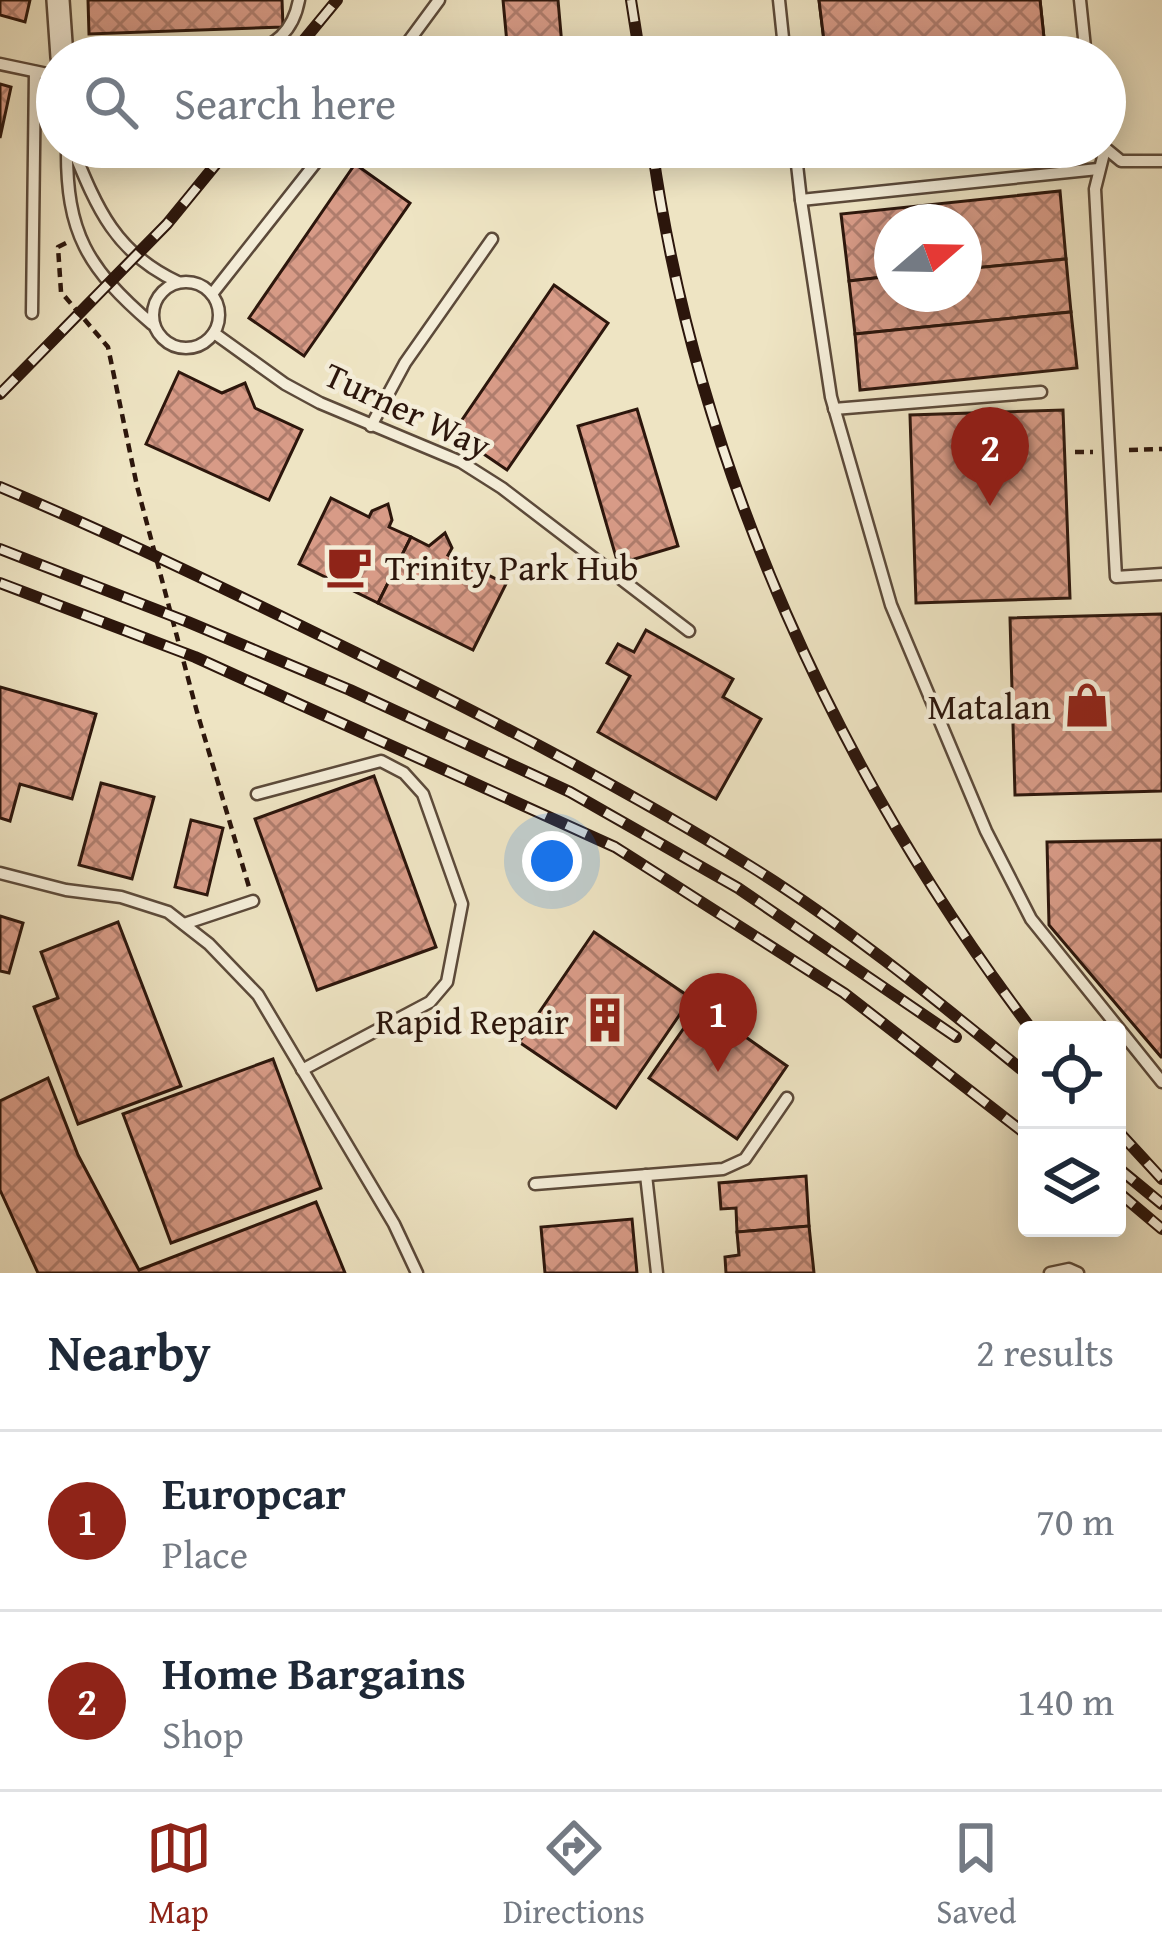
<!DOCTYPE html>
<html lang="en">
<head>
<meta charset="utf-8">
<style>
  body { margin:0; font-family:"Gentium Book Plus",serif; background:#f2f2f3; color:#1f2937 }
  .controls { position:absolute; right:36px; bottom:36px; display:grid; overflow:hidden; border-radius:12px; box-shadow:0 6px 30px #0003 }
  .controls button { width:108px; height:108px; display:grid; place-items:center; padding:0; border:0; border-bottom:3px solid #e0e1e3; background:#fff; color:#1f2937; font:60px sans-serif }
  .compass { position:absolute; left:874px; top:204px; width:108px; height:108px; border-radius:50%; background:#fff; box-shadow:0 6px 30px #0003; rotate:70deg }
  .you { position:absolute; left:552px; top:861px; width:42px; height:42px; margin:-30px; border:9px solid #fff; border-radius:50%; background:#1a73e8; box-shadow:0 0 0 18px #1a73e833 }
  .badge { display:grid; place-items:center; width:78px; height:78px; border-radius:50%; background:#8f2418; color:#fff; font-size:39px; font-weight:700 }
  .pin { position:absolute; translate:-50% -99px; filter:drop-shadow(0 3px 6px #0008) }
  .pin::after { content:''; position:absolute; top:63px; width:42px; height:36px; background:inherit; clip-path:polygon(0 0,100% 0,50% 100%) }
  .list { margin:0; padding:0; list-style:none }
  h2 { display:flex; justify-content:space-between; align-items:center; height:156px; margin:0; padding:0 48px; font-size:51px }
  h2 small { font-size:39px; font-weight:400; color:#747a83 }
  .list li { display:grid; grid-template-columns:78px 1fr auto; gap:36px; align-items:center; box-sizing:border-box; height:180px; padding:0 48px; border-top:3px solid #e0e1e3 }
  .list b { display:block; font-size:45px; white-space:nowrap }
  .list p { margin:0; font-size:39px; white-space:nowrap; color:#747a83 }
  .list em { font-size:39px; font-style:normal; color:#747a83 }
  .icon { flex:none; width:66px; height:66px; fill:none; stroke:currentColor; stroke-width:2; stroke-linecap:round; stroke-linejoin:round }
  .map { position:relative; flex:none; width:1162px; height:1273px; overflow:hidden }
  .search { position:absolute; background:#fff; box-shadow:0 6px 30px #0003; left:36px; right:36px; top:36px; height:132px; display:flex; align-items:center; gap:30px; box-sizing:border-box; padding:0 42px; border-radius:66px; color:#747a83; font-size:45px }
  .sheet { height:516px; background:#fff }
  nav { display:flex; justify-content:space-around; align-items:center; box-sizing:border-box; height:168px; border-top:3px solid #e0e1e3; background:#fff; font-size:33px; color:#747a83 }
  nav a { display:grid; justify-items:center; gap:6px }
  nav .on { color:#8f2418 }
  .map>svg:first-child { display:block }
  .building { fill:url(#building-cross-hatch); stroke:#2c160c; stroke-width:3 }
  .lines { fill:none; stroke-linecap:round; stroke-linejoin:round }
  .lane-casing { stroke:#5c4a3a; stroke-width:15 }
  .street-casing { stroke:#5c4a3a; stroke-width:26 }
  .path { stroke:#2c160c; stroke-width:4.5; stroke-dasharray:9 6; stroke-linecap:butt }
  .lane { stroke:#f4edd8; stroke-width:10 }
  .street { stroke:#f4edd8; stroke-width:21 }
  .rail-casing { stroke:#2c160c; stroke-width:12 }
  .rail { stroke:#f4edd8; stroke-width:8; stroke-dasharray:22; stroke-linecap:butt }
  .labels { text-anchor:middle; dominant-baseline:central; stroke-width:9; stroke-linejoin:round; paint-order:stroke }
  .street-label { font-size:36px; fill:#2c160c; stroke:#f4edd8 }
  .poi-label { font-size:36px; fill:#2c160c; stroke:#f4edd8; text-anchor:end }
</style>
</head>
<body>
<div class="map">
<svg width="1162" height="1273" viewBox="0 0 1162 1273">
  <defs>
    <pattern id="building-cross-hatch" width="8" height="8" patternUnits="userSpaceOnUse" patternTransform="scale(3)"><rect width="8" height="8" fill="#d89b87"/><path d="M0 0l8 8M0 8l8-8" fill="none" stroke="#af7d6d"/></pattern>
  </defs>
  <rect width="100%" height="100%" fill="#eee4c3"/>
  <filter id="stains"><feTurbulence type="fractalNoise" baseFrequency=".00167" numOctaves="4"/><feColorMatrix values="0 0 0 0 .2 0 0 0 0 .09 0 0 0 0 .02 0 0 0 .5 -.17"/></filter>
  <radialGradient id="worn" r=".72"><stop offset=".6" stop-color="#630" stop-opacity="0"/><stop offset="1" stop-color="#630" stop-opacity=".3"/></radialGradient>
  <g class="building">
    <path d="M0 0H30L25 22 0 15Z"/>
    <path d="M88 0H282L283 27 89 34Z"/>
    <path d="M503 0H558L563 57H468L508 54Z"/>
    <path d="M819 0H1040L1046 57H826Z"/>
    <path d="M819 0H1040L1046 57H826Z"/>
    <path d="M0 84 11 87 0 138Z"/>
    <path d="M355 164 410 203 304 356 249 318Z"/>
    <path d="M1060 191 1066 259 964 269V222H892V276L849 281 841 214Z"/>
    <path d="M1066 259 1071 312 855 334 849 281 892 276V294H964V269Z"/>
    <path d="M554 285 608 323 507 470 453 433Z"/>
    <path d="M1071 312 1077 368 860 390 855 334Z"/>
    <path d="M179 372 222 393 245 383 255 408 302 430 269 500 146 444Z"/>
    <path d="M637 409 678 546 618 564 578 426Z"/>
    <path d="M1063 410 1070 598 916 603 910 415Z"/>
    <path d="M331 498 369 517 372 511 388 504 392 520 389 527 411 537 378 603 299 564Z"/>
    <path d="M445 533 452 548 448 555 506 584 473 650 378 603 411 537 429 546Z"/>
    <path d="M1162 614V791L1015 795 1010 618Z"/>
    <path d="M646 630 733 679 723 697 761 719 716 799 598 732 630 676 607 663 618 644 634 652Z"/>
    <path d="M0 687 96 714 72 799 20 784 10 821 0 818Z"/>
    <path d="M374 776 436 947 317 990 255 819Z"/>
    <path d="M101 783 154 797 132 879 79 865Z"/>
    <path d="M191 820 223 828 207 895 175 887Z"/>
    <path d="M1162 840V1057H1161L1049 925 1047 842Z"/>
    <path d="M0 916 23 923 9 973 0 971Z"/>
    <path d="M118 922 181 1086 78 1124 34 1007 58 998 41 952Z"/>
    <path d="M594 932 691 998 616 1108 519 1042Z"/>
    <path d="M700 1005 787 1066 737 1139 649 1078Z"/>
    <path d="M273 1059 321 1188 171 1243 123 1114Z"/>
    <path d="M48 1078 78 1155 139 1270 316 1202 345 1273H38L0 1190V1101Z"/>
    <path d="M806 1176 809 1226 737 1232 736 1208 721 1209 719 1183Z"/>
    <path d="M632 1219 637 1273H545L541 1227Z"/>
    <path d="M809 1226 814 1273H726L725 1257 739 1255 737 1232Z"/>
  </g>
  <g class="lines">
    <g class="lane-casing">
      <g id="lane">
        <path d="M779 0 785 57"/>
        <path d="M1080 0 1086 57"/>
        <path d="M246 57C275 44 293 33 299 0"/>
        <path d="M397 57 439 0"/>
        <path d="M0 64 57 76"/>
        <path d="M67 147C66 233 87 268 152 324"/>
        <path d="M72 147C97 208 115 253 178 282"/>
        <path d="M423 147 432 154"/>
        <path d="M795 147 801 200 1098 169"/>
        <path d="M1104 147 1121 161H1162"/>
        <path d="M1105 149 1095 189 1116 577 1162 574"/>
        <path d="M801 200 831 397 891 605 986 831 1031 919 1162 1082"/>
        <circle cx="186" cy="315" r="33"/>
        <path d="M212 294 328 147"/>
        <path d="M32 313 35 72"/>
        <path d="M214 333 285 384 320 403 461 462 502 488 689 631"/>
        <path d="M834 409 1041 392"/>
        <path d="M371 426 405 363 492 239"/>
        <path d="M257 794 381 761 404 773 423 794 462 904 447 982 430 1002 302 1070"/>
        <path d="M0 873 66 890 121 897 168 912 209 944 258 995 394 1224 417 1273"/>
        <path d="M184 924 253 901"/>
        <path d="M646 1175 657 1273"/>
        <path d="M535 1184 723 1169 745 1159 787 1098"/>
        <path d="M1050 1273 1069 1269 1078 1273"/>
      </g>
    </g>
    <g class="street-casing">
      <path id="street" d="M58 0 62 57"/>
    </g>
    <g class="path">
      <path d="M847 160 909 156"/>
      <path d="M66 243 58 247 61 292 108 347 137 486 197 712 249 887"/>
      <path d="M1129 450 1162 449"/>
      <path d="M1075 452H1093"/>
    </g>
    <use href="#lane" class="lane"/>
    <use href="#street" class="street"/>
    <g class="rail-casing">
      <g id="rail">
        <path d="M631 0 640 57"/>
        <path d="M290 57 337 0"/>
        <path d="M652 147C697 468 837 773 1032 1030"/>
        <path d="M0 394 167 224 230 147"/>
        <path d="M0 487C121 538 238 595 356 653 490 719 623 787 750 866 844 924 941 1004 1027 1074"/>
        <path d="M0 549 188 622 350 690 570 792 738 888 956 1037"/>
        <path d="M0 583 195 657 615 847 844 993 1027 1135"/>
        <path d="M1117 1130 1162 1179"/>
        <path d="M1117 1167 1162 1204"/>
        <path d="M1117 1191 1162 1229"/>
      </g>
    </g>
    <use href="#rail" class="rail"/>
  </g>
  <defs>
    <g id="cafe-bare" transform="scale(3.6)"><path d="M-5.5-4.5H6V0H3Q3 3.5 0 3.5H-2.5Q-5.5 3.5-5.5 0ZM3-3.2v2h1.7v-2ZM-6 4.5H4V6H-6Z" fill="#8f2418" stroke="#f4edd8" stroke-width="2.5" paint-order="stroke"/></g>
    <g id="shop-bare" transform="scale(3.6)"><path d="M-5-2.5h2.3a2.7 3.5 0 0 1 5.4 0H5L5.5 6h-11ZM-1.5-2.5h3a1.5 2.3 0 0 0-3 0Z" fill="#8f2418" stroke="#f4edd8" stroke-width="2.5" paint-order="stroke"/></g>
    <g id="building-bare" transform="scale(3.6)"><path d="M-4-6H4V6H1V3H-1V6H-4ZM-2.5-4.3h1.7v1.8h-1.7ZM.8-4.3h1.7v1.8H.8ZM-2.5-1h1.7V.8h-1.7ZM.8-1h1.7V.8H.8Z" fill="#8f2418" stroke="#f4edd8" stroke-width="2.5" paint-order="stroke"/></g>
  </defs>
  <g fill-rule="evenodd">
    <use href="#cafe-bare" x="349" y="566"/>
    <use href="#shop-bare" x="1087" y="705"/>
    <use href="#building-bare" x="605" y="1020"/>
  </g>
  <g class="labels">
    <g class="street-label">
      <text transform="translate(408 409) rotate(25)">Turner Way</text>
    </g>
    <g class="poi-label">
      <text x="385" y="566" text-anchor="start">Trinity Park Hub</text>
      <text x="1051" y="705">Matalan</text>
      <text x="569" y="1020">Rapid Repair</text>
    </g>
  </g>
  <rect width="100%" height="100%" filter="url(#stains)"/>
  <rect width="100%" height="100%" fill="url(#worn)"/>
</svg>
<div class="controls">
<button><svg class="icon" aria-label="locate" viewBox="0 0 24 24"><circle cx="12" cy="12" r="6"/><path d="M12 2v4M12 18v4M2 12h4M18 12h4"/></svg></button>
<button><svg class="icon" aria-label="layers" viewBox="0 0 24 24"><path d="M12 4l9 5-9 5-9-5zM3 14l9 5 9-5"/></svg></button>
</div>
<svg class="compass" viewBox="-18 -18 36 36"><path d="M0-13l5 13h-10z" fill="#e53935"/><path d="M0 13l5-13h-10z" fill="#747a83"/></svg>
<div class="you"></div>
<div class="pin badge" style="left:718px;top:1072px">1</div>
<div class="pin badge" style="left:990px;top:506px">2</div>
<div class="search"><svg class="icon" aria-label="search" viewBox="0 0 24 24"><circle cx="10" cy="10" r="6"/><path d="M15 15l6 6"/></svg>Search here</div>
</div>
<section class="sheet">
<h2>Nearby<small>2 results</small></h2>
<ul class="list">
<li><span class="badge">1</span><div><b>Europcar</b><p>Place</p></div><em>70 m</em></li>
<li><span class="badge">2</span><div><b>Home Bargains</b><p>Shop</p></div><em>140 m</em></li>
</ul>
</section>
<nav>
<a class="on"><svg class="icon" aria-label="map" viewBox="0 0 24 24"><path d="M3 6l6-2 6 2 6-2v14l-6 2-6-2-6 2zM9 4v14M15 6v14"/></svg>Map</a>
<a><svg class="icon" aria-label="directions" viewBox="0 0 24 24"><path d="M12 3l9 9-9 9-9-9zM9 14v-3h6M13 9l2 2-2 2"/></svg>Directions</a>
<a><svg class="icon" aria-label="saved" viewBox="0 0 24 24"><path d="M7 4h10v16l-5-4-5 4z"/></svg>Saved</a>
</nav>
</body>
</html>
